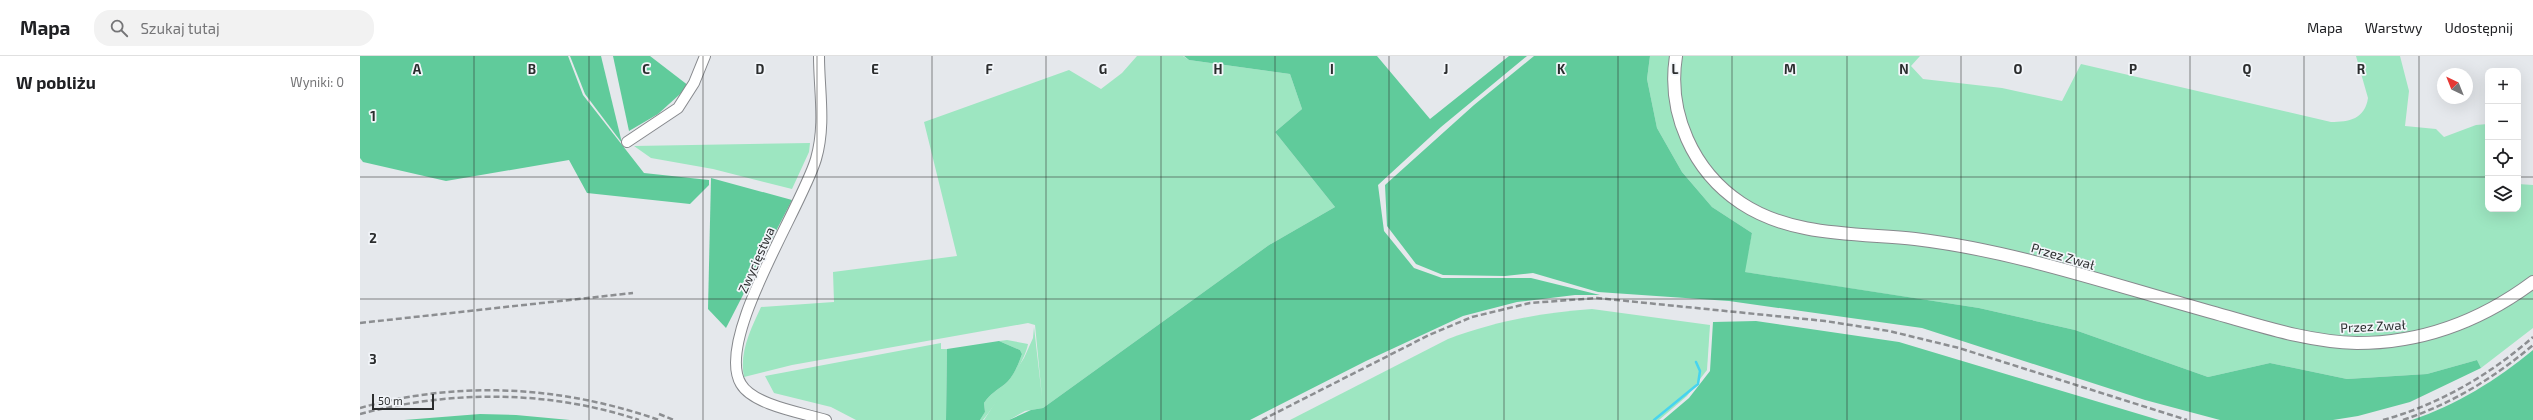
<!DOCTYPE html>
<html lang="pl">
<head>
<meta charset="utf-8">
<style>
  body { margin:0; font-family:"Exo 2",sans-serif; background:#f2f2f2; color:#202124 }
  .controls { position:absolute; right:12px; top:12px; display:grid; overflow:hidden; border-radius:8px; box-shadow:0 4px 16px #0002 }
  .controls button { width:36px; height:36px; display:grid; place-items:center; padding:0; border:0; border-bottom:1px solid #e0e0e0; background:#fff; color:#202124; font:20px sans-serif }
  .compass { position:absolute; left:2077px; top:12px; width:36px; height:36px; border-radius:50%; background:#fff; box-shadow:0 4px 16px #0002; rotate:317deg }
  .scale { position:absolute; left:12px; bottom:10px; width:62px; box-sizing:border-box; padding-left:4px; border:2px solid #2b2d2e; border-top:0; font-size:11px; line-height:14px; white-space:nowrap; color:#2b2d2e; -webkit-text-stroke:3px #f2f5f9; paint-order:stroke }
  .list { margin:0; padding:0; list-style:none }
  h2 { display:flex; justify-content:space-between; align-items:center; height:52px; margin:0; padding:0 16px; font-size:17px }
  h2 small { font-size:13px; font-weight:400; color:#757577 }
  .icon { flex:none; width:22px; height:22px; fill:none; stroke:currentColor; stroke-width:2; stroke-linecap:round; stroke-linejoin:round }
  .map { position:relative; flex:none; width:2173px; height:364px; overflow:hidden }
  header { display:flex; align-items:center; gap:24px; box-sizing:border-box; height:56px; padding:0 20px; background:#fff; border-bottom:1px solid #e0e0e0 }
  header strong { font-size:19px }
  nav { display:flex; gap:22px; margin-inline-start:auto; font-size:14px }
  .search { width:280px; height:36px; background:#f2f2f2; display:flex; align-items:center; gap:10px; box-sizing:border-box; padding:0 14px; border-radius:16px; color:#757577; font-size:15px }
  main { display:flex }
  aside { flex:1; background:#fff }
  .map>svg:first-child { display:block }
  .green { fill:#9de6c1 }
  .forest { fill:#60cb9b }
  .lines { fill:none; stroke-linecap:round; stroke-linejoin:round }
  .stream { stroke:#46d4ef; stroke-width:2.5 }
  .minor-casing { stroke:#87898d; stroke-width:12 }
  .tertiary-casing { stroke:#87898d; stroke-width:14 }
  .minor { stroke:#fff; stroke-width:10 }
  .tertiary { stroke:#fff; stroke-width:12 }
  .rail { stroke:#8c8e91; stroke-width:2.5; stroke-dasharray:6 3; stroke-linecap:butt }
  .grid { fill:none; stroke:#2b2d2e; stroke-width:1; stroke-opacity:0.55 }
  .labels { text-anchor:middle; dominant-baseline:central; stroke-width:3.5; stroke-linejoin:round; paint-order:stroke }
  .street-label { font-size:13px; fill:#2b2d2e; stroke:#f2f5f9 }
  .grid-label { font-size:13px; text-anchor:middle; font-weight:bold; fill:#2b2d2e; stroke:#f2f5f9; stroke-width:3.5; stroke-linejoin:round; paint-order:stroke }
</style>
</head>
<body>
<header>
<strong>Mapa</strong>
<div class="search"><svg class="icon" aria-label="search" viewBox="0 0 24 24"><circle cx="10" cy="10" r="6"/><path d="M15 15l6 6"/></svg>Szukaj tutaj</div>
<nav><a>Mapa</a><a>Warstwy</a><a>Udostępnij</a></nav>
</header>
<main>
<aside>
<h2>W pobliżu<small>Wyniki: 0</small></h2>
<ul class="list">
</ul>
</aside>
<div class="map">
<svg width="2173" height="364" viewBox="0 0 2173 364">
  <rect width="100%" height="100%" fill="#e5e8ec"/>
  <g class="green">
    <path d="M777 0H823L829 4 930 18 942 53 915 76 975 151 909 189 683 352 665 355 649 364H624L664 302 673 282 674 271 682 341 675 269 668 267 432 309 384 321C379 296 391 273 401 251L474 246 473 216 597 200 564 66 709 14 741 33 762 17Z"/>
    <path d="M1290 0H1560L1551 10 1563 23 1642 32 1702 45 1721 8 1971 66C1989 66 2005 63 2008 42L1996 0H2040L2049 35 2045 70 2076 73 2084 81 2116 69 2128 68V153H2158V128L2173 129V272L2121 312 2117 304 2067 318 1987 323 1910 307 1848 321 1715 274 1619 252 1384 216 1392 177 1352 151 1322 116 1297 72 1287 23Z"/>
    <path d="M450 87 449 96 432 133 353 113 291 102 274 90Z"/>
    <path d="M1232 253 1350 269 1347 314 1327 340 1299 364H930L1088 283C1137 265 1180 257 1232 253Z"/>
    <path d="M647 284 668 288C665 307 635 349 623 364H620L625 356 624 347C630 338 637 334 645 328 653 322 659 307 662 298L660 294 639 285Z"/>
    <path d="M581 287V293H587L586 364H496L471 351 414 337 405 320Z"/>
  </g>
  <g class="forest">
    <path d="M0 0H208L223 39 284 117 349 124V129L330 148 227 137 209 104 86 125 3 106 0 102Z"/>
    <path d="M210 0H241L262 87 225 38Z"/>
    <path d="M253 0H290L329 30 298 58 269 75Z"/>
    <path d="M824 0H1017L1070 63 1149 0H1167L1081 71 1018 129 1024 175 1054 212 1082 222H1171L1240 239H1215L1157 246 1103 260 1006 305 890 364H649L671 354 683 352 909 189 975 151 915 76 942 53 930 18 829 4Z"/>
    <path d="M1174 0H1290L1287 23 1297 72 1322 116 1352 151 1392 177 1385 216 1619 252 1715 274 1848 321 1910 307 1987 323 2067 318 2117 304 2121 312 2050 346 1998 360 1973 364H1860L1785 344 1562 272 1369 245 1238 236 1173 217 1145 220 1083 219 1056 208 1027 170 1025 129 1114 49Z"/>
    <path d="M351 122 432 144 366 272 348 253Z"/>
    <path d="M1396 265 1539 286 1799 364H1303L1329 342 1350 315 1353 266Z"/>
    <path d="M639 285 660 294 662 298C659 307 653 322 645 328 637 334 630 338 624 347L625 356 620 364H586L587 293Z"/>
    <path d="M2173 294V364H2052C2096 349 2137 324 2173 294Z"/>
    <path d="M120 358 156 359 210 364H44Z"/>
  </g>
  <g class="lines">
    <path class="stream" d="M1294 364 1338 328 1340 315 1336 306"/>
    <g class="minor-casing">
      <g id="minor">
        <path d="M459 0C459 35 466 68 456 103 442 151 354 284 381 328 393 349 443 357 466 364"/>
        <path d="M267 86 318 52 334 27 345 0"/>
      </g>
    </g>
    <g class="tertiary-casing">
      <path id="tertiary" d="M1316 0C1307 57 1333 115 1381 147 1432 181 1497 177 1555 183 1656 195 1753 229 1851 256 1898 269 1947 286 1997 287 2062 287 2122 264 2173 226"/>
    </g>
    <use href="#minor" class="minor"/>
    <use href="#tertiary" class="tertiary"/>
    <g class="rail">
      <path d="M0 267 273 237"/>
      <path d="M0 352C99 324 202 330 299 364"/>
      <path d="M0 358C91 334 189 334 279 364"/>
      <path d="M299 358 314 364"/>
      <path d="M902 364 1069 279 1112 261 1170 247 1237 242 1465 265 1529 275 1599 292 1827 364"/>
      <path d="M2023 364C2078 349 2130 319 2173 281"/>
      <path d="M2043 364C2091 348 2134 322 2173 289"/>
    </g>
  </g>
  <path class="grid" d="M114 0V364M229 0V364M343 0V364M457 0V364M572 0V364M686 0V364M801 0V364M915 0V364M1029 0V364M1144 0V364M1258 0V364M1372 0V364M1487 0V364M1601 0V364M1716 0V364M1830 0V364M1944 0V364M2059 0V364M0 121H2128M2158 121H2173M0 243H2173"/>
  <g class="labels">
    <g class="street-label">
      <text transform="translate(1703 200) rotate(16)">Przez Zwał</text>
      <text transform="translate(396 204) rotate(-66)">Zwycięstwa</text>
      <text transform="translate(2013 270) rotate(-3)">Przez Zwał</text>
    </g>
  </g>
  <g class="grid-label">
    <text x="57" y="18">A</text>
    <text x="172" y="18">B</text>
    <text x="286" y="18">C</text>
    <text x="400" y="18">D</text>
    <text x="515" y="18">E</text>
    <text x="629" y="18">F</text>
    <text x="743" y="18">G</text>
    <text x="858" y="18">H</text>
    <text x="972" y="18">I</text>
    <text x="1086" y="18">J</text>
    <text x="1201" y="18">K</text>
    <text x="1315" y="18">L</text>
    <text x="1430" y="18">M</text>
    <text x="1544" y="18">N</text>
    <text x="1658" y="18">O</text>
    <text x="1773" y="18">P</text>
    <text x="1887" y="18">Q</text>
    <text x="2001" y="18">R</text>
    <text x="13" y="65">1</text>
    <text x="13" y="187">2</text>
    <text x="13" y="308">3</text>
  </g>
</svg>
<div class="controls">
<button>+</button>
<button>−</button>
<button><svg class="icon" aria-label="locate" viewBox="0 0 24 24"><circle cx="12" cy="12" r="6"/><path d="M12 2v4M12 18v4M2 12h4M18 12h4"/></svg></button>
<button><svg class="icon" aria-label="layers" viewBox="0 0 24 24"><path d="M12 4l9 5-9 5-9-5zM3 14l9 5 9-5"/></svg></button>
</div>
<svg class="compass" viewBox="-18 -18 36 36"><path d="M0-13l5 13h-10z" fill="#e53935"/><path d="M0 13l5-13h-10z" fill="#757577"/></svg>
<div class="scale">50 m</div>
</div>
</main>
</body>
</html>
